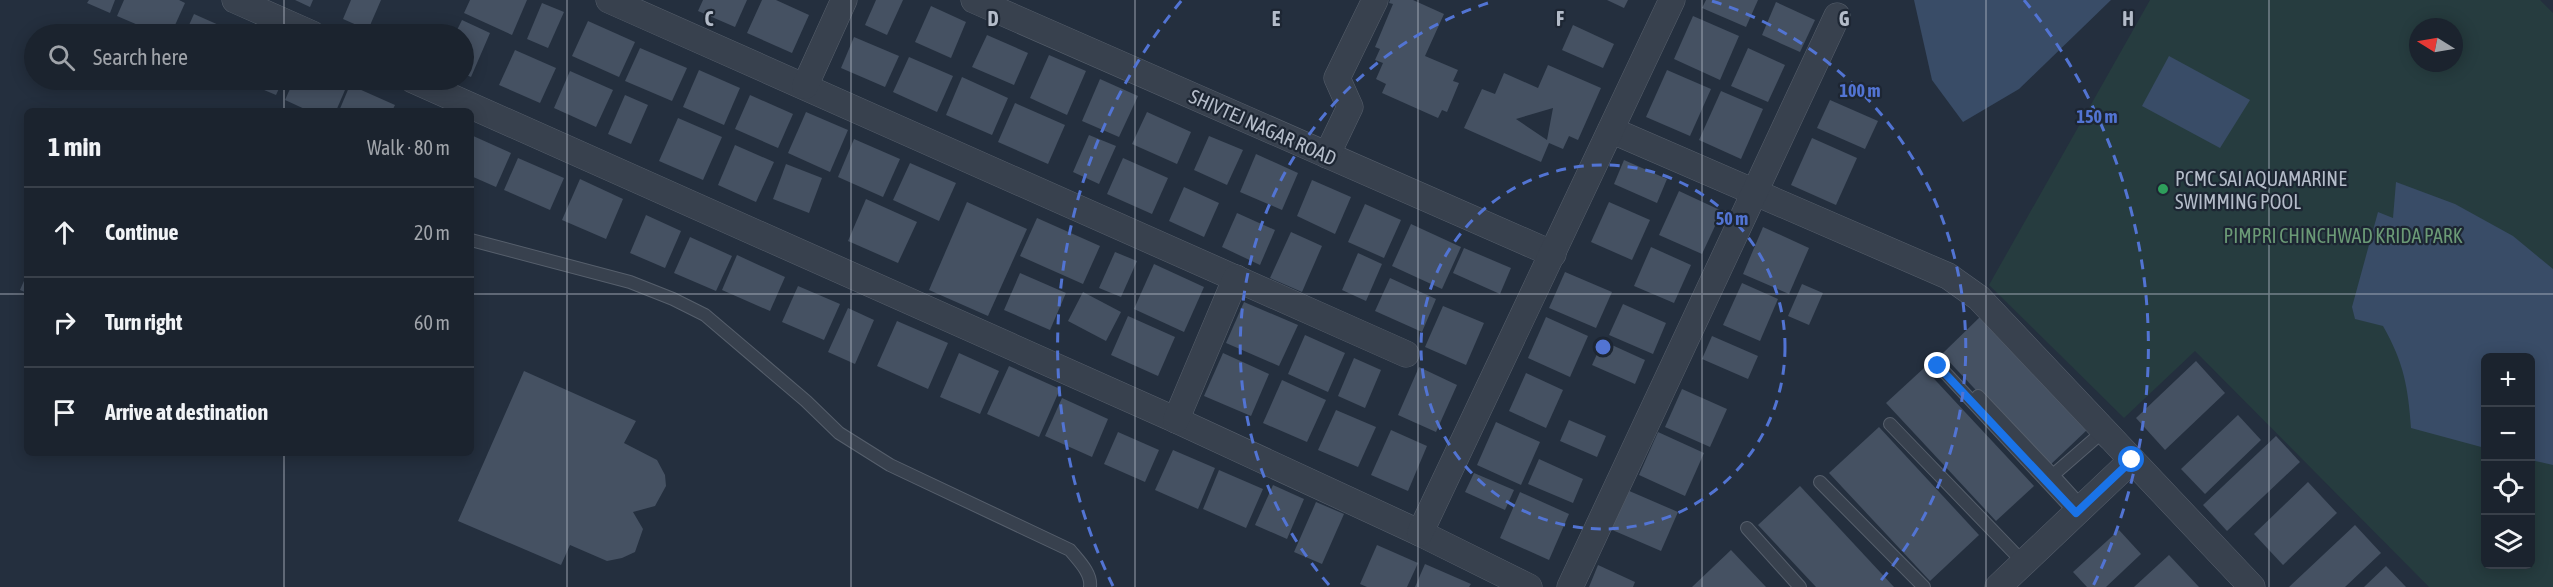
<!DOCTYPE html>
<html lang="en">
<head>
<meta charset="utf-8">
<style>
  body { margin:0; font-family:"Asap Condensed",sans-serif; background:#282f3a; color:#f1f3f6 }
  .controls { position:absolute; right:18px; bottom:18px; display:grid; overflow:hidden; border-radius:9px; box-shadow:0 3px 15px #0003 }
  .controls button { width:54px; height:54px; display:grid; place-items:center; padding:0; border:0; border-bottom:2px solid #39404a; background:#1b232e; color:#f1f3f6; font:30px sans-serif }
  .compass { position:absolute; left:2409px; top:18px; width:54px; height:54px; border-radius:50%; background:#1b232e; box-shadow:0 3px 15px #0003; rotate:281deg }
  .stop { position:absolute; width:18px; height:18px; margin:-14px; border:4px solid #1a73e8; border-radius:50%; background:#fff }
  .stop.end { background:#1a73e8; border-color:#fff; box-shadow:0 2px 6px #0008 }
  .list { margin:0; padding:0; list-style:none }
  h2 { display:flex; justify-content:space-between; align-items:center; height:78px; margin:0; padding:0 24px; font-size:26px }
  h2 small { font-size:20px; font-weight:400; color:#a0a4aa }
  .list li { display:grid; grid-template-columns:39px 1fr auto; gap:18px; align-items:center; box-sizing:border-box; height:90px; padding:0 24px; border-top:2px solid #39404a }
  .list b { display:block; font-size:22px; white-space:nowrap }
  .list em { font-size:20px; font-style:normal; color:#a0a4aa }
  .icon { flex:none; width:33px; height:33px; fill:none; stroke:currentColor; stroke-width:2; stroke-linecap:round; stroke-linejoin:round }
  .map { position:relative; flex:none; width:2553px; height:587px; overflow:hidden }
  .search { position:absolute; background:#1b232e; box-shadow:0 3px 15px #0003; left:24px; top:24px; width:450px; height:66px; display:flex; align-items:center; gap:15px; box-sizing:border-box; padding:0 21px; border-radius:33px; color:#a0a4aa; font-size:22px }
  .panel { position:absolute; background:#1b232e; box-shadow:0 3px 15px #0003; left:24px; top:108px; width:450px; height:348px; border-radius:9px }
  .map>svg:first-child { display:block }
  .green { fill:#263c3f; fill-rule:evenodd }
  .water { fill:#394c67 }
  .building { fill:#455162; fill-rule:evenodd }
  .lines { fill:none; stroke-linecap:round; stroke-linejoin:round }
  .service-casing { stroke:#565f6c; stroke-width:14 }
  .minor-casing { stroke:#565f6c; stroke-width:27 }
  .service { stroke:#38414e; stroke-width:12 }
  .minor { stroke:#38414e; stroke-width:26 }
  .route { stroke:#1a73e8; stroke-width:8 }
  .grid { fill:none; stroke:#b4bcc9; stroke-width:1.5; stroke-opacity:0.55 }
  .ring { fill:none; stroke:#5274d3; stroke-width:3; stroke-dasharray:10 8 }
  .leisure-dot { fill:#2e9e5b; stroke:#1d2633; stroke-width:2 }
  .labels { text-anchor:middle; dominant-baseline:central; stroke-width:4.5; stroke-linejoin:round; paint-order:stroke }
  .street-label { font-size:20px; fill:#b4bcc9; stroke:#1d2633 }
  .poi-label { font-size:20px; fill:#b4bcc9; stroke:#1d2633; text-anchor:start }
  .park-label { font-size:20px; fill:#6b9a76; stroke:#1d2633 }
  .grid-label { font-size:20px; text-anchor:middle; font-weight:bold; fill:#b4bcc9; stroke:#1d2633; stroke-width:4.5; stroke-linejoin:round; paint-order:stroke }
  .centre { fill:#5274d3; stroke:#1d2633; stroke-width:3 }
  .ring-label { font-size:18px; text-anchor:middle; font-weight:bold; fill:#5274d3; stroke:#1d2633; stroke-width:4.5; stroke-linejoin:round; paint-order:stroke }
</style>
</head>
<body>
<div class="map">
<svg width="2553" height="587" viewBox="0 0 2553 587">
  <rect width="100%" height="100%" fill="#242f3e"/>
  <path class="green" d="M2150 0H2540L2553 13V587H2429L2195 351 2124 418 1989 285ZM2418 27H2454V63H2418ZM2486 358H2530V564H2486Z"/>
  <g class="water">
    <path d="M1914 0H2111L2019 89 1963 122 1932 80Z"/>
    <path d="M2169 56 2250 100 2220 148 2142 106Z"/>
    <path d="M2396 182 2455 204 2513 236 2553 269V465L2531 460 2530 358H2486L2485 448 2411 428C2408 387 2404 363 2383 326L2355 319 2352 307 2378 212 2393 218Z"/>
  </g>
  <g class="building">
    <path d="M89 0H115L110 13 87 3Z"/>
    <path d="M124 0H179L185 3 171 34H159L117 16Z"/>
    <path d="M295 0H313L310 7Z"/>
    <path d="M351 0H381L368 30 343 19Z"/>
    <path d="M470 0H527L512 35 464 13Z"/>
    <path d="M703 0H747L735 27 698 11Z"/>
    <path d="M762 0H776L809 15 792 53 747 33Z"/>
    <path d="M876 0H903L887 35 865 25Z"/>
    <path d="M1390 0H1413L1444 14 1425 56 1458 70 1453 81 1459 83 1447 112 1442 110 1438 118 1382 93 1386 84 1376 79 1383 63 1375 60 1380 49 1375 47 1393 4 1389 3Z"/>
    <path d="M1607 0H1628L1624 8Z"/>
    <path d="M1706 0H1758L1746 27 1702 8Z"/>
    <path d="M1776 2 1815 20 1800 52 1762 35Z"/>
    <path d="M542 3 564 12 548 48 527 39Z"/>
    <path d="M931 6 966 22 951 58 915 42Z"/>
    <path d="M194 14 239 34H185Z"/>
    <path d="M1693 16 1739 36 1720 80 1674 59Z"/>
    <path d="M462 20 490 33 471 77 464 74V34H455Z"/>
    <path d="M588 21 635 42 619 77 572 56Z"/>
    <path d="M1573 25 1614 44 1603 68 1562 50Z"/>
    <path d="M987 35 1028 53 1014 85 972 67Z"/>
    <path d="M854 37 899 56 885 87 841 68Z"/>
    <path d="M640 48 687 68 672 101 625 81Z"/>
    <path d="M1748 48 1785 65 1768 102 1731 86Z"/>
    <path d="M515 50 556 68 540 103 499 85Z"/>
    <path d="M1049 55 1086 71 1067 115 1030 98Z"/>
    <path d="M909 57 953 76 937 112 893 92Z"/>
    <path d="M1548 65 1601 88 1578 140 1569 136 1563 149 1549 143 1541 162 1464 128 1482 89 1495 94 1504 73 1538 88ZM1553 108 1547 140 1516 119Z"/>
    <path d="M699 70 740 88 724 125 683 107Z"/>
    <path d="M1667 70 1711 89 1690 136 1646 117Z"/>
    <path d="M570 71 613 90 596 127 554 108Z"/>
    <path d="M962 77 1008 98 992 135 946 115Z"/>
    <path d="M1100 79 1138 96 1119 137 1082 121Z"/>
    <path d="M240 80H283L276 95Z"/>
    <path d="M294 80H339L348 83 336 111H309L285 100Z"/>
    <path d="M350 85 395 105 392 111H339Z"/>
    <path d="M1721 91 1763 109 1741 159 1699 140Z"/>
    <path d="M625 95 648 105 631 144 608 134Z"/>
    <path d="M750 95 793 114 778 148 735 129Z"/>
    <path d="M1830 100 1878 121 1865 149 1817 128Z"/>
    <path d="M1015 103 1065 125 1048 164 998 142Z"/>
    <path d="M806 112 848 130 830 172 788 153Z"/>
    <path d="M1147 112 1191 132 1177 164 1132 144Z"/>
    <path d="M678 118 722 137 703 180 659 161Z"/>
    <path d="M471 135 511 153 496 187 471 176Z"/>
    <path d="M1089 135 1116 146 1099 184 1073 172Z"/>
    <path d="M1209 136 1243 150 1227 185 1194 170Z"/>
    <path d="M1812 138 1857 158 1836 205 1791 185Z"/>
    <path d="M854 139 900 159 883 197 838 177Z"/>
    <path d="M735 145 774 162 756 202 718 185Z"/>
    <path d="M1256 154 1298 173 1282 210 1240 192Z"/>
    <path d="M518 158 564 178 550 210 504 190Z"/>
    <path d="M1123 158 1168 178 1152 214 1107 194Z"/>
    <path d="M1624 160 1667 179 1657 203 1614 184Z"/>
    <path d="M910 163 956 183 939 221 893 200Z"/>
    <path d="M786 164 822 178 809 213 773 199Z"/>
    <path d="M580 179 623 199 606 239 562 220Z"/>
    <path d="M1312 180 1351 197 1335 234 1297 216Z"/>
    <path d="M1184 187 1219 203 1204 237 1169 221Z"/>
    <path d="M1679 191 1722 211 1702 254 1659 235Z"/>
    <path d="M866 199 917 222 898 263 848 241Z"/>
    <path d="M967 202 1027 229 988 316 929 290Z"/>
    <path d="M1609 202 1650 220 1632 260 1591 242Z"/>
    <path d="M1365 204 1401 220 1384 258 1348 242Z"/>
    <path d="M1237 213 1275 230 1260 265 1222 247Z"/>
    <path d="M646 215 681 231 665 268 630 253Z"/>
    <path d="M1037 218 1100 246 1083 284 1020 256Z"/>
    <path d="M1411 224 1461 247 1442 289 1392 266Z"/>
    <path d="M1763 227 1809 248 1789 294 1743 274Z"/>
    <path d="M1291 232 1322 246 1302 292 1270 278Z"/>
    <path d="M690 237 732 256 716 291 674 273Z"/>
    <path d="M1651 247 1691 265 1674 303 1634 286Z"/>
    <path d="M1464 248 1511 268 1500 294 1453 273Z"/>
    <path d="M1115 252 1137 261 1121 297 1099 288Z"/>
    <path d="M1358 253 1382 264 1366 301 1342 290Z"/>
    <path d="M737 255 785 277 770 311 722 290Z"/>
    <path d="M1154 264 1204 287 1184 332 1134 309Z"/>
    <path d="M1565 272 1612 292 1596 328 1549 308Z"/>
    <path d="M1020 273 1066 293 1050 330 1004 310Z"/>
    <path d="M27 274V293L20 290Z"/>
    <path d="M1390 278 1436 299 1422 332 1375 311Z"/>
    <path d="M1742 283 1778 299 1760 341 1723 325Z"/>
    <path d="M1802 284 1823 293 1809 325 1788 316Z"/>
    <path d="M798 286 840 304 824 340 782 322Z"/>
    <path d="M1083 292 1121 312 1106 341 1068 321Z"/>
    <path d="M1244 302 1298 325 1279 366 1226 343Z"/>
    <path d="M1623 304 1666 323 1653 354 1609 335Z"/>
    <path d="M1443 306 1484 323 1466 365 1425 347Z"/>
    <path d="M848 308 874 320 855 364 828 352Z"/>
    <path d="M1982 315 2088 429 2048 467 1942 354Z"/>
    <path d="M1128 316 1175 337 1158 376 1111 355Z"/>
    <path d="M1546 317 1588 336 1570 377 1528 358Z"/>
    <path d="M897 321 948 343 928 389 877 366Z"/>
    <path d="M1305 335 1345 353 1328 392 1288 374Z"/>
    <path d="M1712 336 1758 356 1748 379 1702 359Z"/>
    <path d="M1603 341 1645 360 1635 384 1592 365Z"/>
    <path d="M959 353 999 371 980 414 940 397Z"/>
    <path d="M1223 353 1269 374 1251 416 1204 396Z"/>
    <path d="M1354 358 1381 370 1365 408 1338 396Z"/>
    <path d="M2196 361 2225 393 2165 450 2136 418Z"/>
    <path d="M1009 366 1060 389 1039 437 987 414Z"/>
    <path d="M1419 367 1457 385 1436 432 1398 415Z"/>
    <path d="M1924 368 2034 486 1996 521 1886 403Z"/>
    <path d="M524 371 636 421 624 443 657 460 665 475 666 486 655 506 633 512 643 529 635 552 622 558 607 561 570 545 561 565 458 521Z"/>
    <path d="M1526 373 1563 390 1546 428 1509 411Z"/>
    <path d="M1282 380 1326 400 1307 442 1263 423Z"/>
    <path d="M1682 389 1727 409 1710 447 1665 427Z"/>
    <path d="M1062 398 1108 419 1092 457 1045 436Z"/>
    <path d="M1336 410 1376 427 1358 467 1318 450Z"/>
    <path d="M2238 415 2261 440 2205 494 2181 469Z"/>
    <path d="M1569 420 1606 436 1597 457 1560 441Z"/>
    <path d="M1496 422 1540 442 1521 485 1477 465Z"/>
    <path d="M1879 427 1979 535 1930 581 1829 473Z"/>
    <path d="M1391 430 1427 446 1408 491 1371 475Z"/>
    <path d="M1118 432 1159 450 1145 482 1104 464Z"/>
    <path d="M1658 432 1704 453 1685 496 1639 475Z"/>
    <path d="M2276 436 2300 462 2227 531 2203 505Z"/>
    <path d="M1173 450 1215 468 1198 509 1155 490Z"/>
    <path d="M1539 459 1583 479 1573 503 1528 484Z"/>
    <path d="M1219 470 1263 489 1246 528 1203 509Z"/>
    <path d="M1474 473 1514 490 1505 510 1465 492Z"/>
    <path d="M2308 482 2337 513 2283 565 2254 534Z"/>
    <path d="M1273 485 1304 499 1287 539 1255 525Z"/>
    <path d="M1800 486 1894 587H1816L1758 525Z"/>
    <path d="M1627 490 1678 512 1661 551 1610 529Z"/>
    <path d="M1520 492 1569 514 1549 560 1500 538Z"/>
    <path d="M1316 502 1344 514 1322 564 1294 552Z"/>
    <path d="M2355 525 2381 553 2345 587H2289Z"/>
    <path d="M2119 530 2141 554 2106 587H2087L2073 572Z"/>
    <path d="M1377 545 1418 563 1407 587H1367L1360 584Z"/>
    <path d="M1731 550 1766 587H1692Z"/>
    <path d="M2169 555 2199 587H2134Z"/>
    <path d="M1425 564 1471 584 1469 587H1415Z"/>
    <path d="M1598 565 1635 582 1633 587H1589Z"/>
    <path d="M2386 566 2406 587H2364Z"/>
  </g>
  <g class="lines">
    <g class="service-casing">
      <g id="service">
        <path d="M471 240 630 282 673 299 705 315 806 401 839 433 890 465 1070 550C1078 560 1092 573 1090 587"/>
        <path d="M1938 365 2076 513"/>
        <path d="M1978 396 2053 475"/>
        <path d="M1890 424 2024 563"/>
        <path d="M1820 482 1924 587"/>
        <path d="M2082 507 2053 475 2099 435 2106 442"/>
        <path d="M1747 528 1800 587"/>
      </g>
    </g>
    <g class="minor-casing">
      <g id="minor">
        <path d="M235 0 312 34"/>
        <path d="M609 0 1406 354"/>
        <path d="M974 0 1553 254"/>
        <path d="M413 80 1176 420 1420 533 1529 587"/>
        <path d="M805 86 844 0"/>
        <path d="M1611 130 1948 276 1979 298 2252 587"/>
        <path d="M1327 155 1350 107 1337 78 1375 0"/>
        <path d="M1176 420 1236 278"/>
        <path d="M1420 533 1672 0"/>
        <path d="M1570 587 1837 16"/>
        <path d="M1998 587 2132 460"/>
      </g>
    </g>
    <use href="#service" class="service"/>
    <use href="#minor" class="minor"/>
  </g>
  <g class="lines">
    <path class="route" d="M1938 366 2076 513 2132 460"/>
  </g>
  <path class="grid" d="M284 0V34M567 0V587M851 0V587M1135 0V587M1418 0V587M1702 0V587M1986 0V587M2269 0V587M284 80V111M0 294H27M471 294H2553M284 453V587"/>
  <g class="ring">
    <circle cx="1603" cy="347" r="182"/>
    <path d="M1329 585A363 363 0 0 1 1494 1M1712 1A363 363 0 0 1 1877 585"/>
    <path d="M1113 586A545 545 0 0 1 1182 0M2024 0A545 545 0 0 1 2093 586"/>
  </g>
  <circle class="leisure-dot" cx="2163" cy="189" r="6"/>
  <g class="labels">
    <g class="street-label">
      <text transform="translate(1263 127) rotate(24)">SHIVTEJ NAGAR ROAD</text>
    </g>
    <g class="poi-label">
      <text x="2175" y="178">PCMC SAI AQUAMARINE<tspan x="2175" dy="23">SWIMMING POOL</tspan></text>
    </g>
    <g class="park-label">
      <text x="2343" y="235">PIMPRI CHINCHWAD KRIDA PARK</text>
    </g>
  </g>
  <g class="grid-label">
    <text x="709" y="26">C</text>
    <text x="993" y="26">D</text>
    <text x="1276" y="26">E</text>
    <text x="1560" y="26">F</text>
    <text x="1844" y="26">G</text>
    <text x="2128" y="26">H</text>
  </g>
  <circle cx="1603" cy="347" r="9" class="centre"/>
  <g class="ring-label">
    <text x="1860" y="97">100 m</text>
    <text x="2097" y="123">150 m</text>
    <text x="1732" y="225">50 m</text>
  </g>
</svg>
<div class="controls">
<button>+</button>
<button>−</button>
<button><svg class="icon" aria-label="locate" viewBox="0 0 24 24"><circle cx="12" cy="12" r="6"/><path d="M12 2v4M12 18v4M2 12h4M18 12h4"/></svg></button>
<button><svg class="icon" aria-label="layers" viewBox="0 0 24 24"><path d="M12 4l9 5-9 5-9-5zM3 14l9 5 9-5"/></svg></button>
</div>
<svg class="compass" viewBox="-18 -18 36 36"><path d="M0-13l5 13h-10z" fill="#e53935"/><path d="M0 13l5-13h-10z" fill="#a0a4aa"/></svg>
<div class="stop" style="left:2132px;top:460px"></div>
<div class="stop end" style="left:1938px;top:366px"></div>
<div class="search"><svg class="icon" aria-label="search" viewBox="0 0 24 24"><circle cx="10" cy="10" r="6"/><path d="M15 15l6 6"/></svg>Search here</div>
<section class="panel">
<h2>1 min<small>Walk · 80 m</small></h2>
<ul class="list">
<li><svg class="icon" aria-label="ahead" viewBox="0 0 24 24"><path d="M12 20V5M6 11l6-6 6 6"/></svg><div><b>Continue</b></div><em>20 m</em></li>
<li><svg class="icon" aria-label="right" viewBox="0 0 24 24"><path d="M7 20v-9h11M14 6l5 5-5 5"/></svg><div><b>Turn right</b></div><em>60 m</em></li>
<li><svg class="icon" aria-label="arrive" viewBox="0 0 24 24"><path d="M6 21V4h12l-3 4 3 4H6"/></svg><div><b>Arrive at destination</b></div></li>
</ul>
</section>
</div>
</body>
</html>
